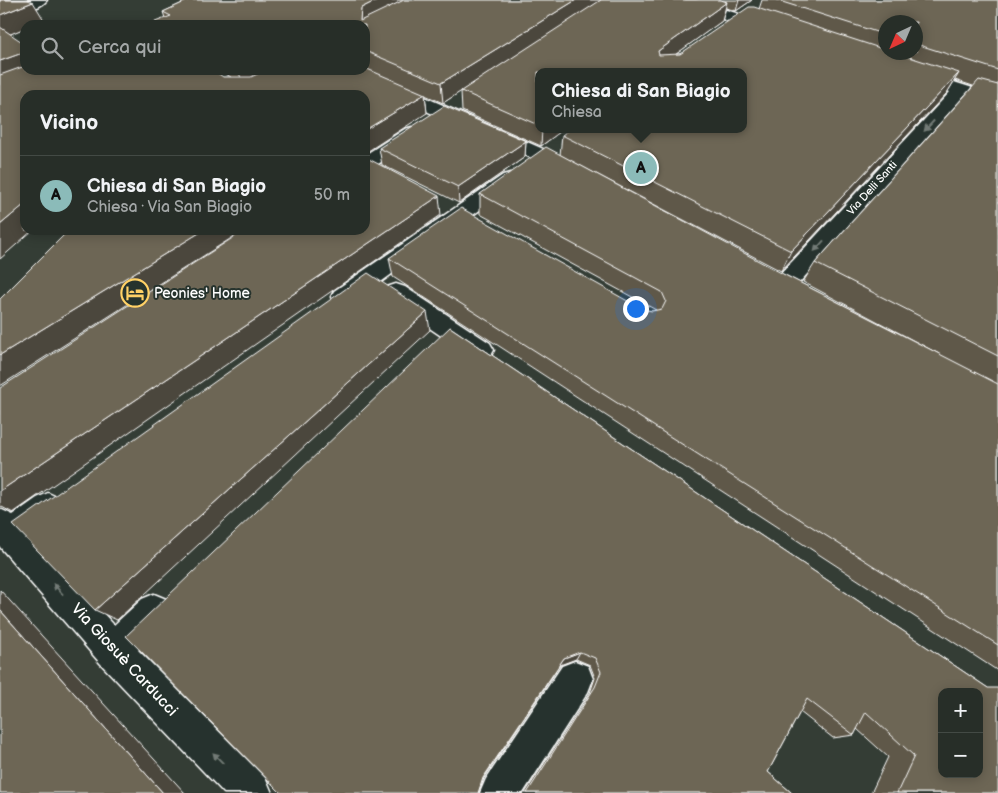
<!DOCTYPE html>
<html lang="it">
<head>
<meta charset="utf-8">
<style>
  body { margin:0; font-family:"Balsamiq Sans",sans-serif; background:#333a34; color:#f1f3f6 }
  .controls { position:absolute; right:15px; bottom:15px; display:grid; overflow:hidden; border-radius:10px; box-shadow:0 2px 12px #0003 }
  .controls button { width:45px; height:45px; display:grid; place-items:center; padding:0; border:0; border-bottom:1px solid #434a45; background:#272e28; color:#f1f3f6; font:25px sans-serif }
  .compass { position:absolute; left:878px; top:15px; width:45px; height:45px; border-radius:50%; background:#272e28; box-shadow:0 2px 12px #0003; rotate:224deg }
  .you { position:absolute; left:635px; top:308px; width:18px; height:18px; margin:-12px; border:4px solid #fff; border-radius:50%; background:#1a73e8; box-shadow:0 0 0 8px #1a73e833 }
  .badge { display:grid; place-items:center; width:32px; height:32px; border-radius:50%; background:#8bbbb9; color:#111; font-size:16px; font-weight:700 }
  .pin { position:absolute; translate:-50% -50%; border:2px solid #fff; box-shadow:0 1px 5px #0006 }
  .popup { position:absolute; left:535px; top:68px; width:212px; height:65px; box-sizing:border-box; display:grid; place-content:center; border-radius:10px; background:#272e28; filter:drop-shadow(0 1px 4px #0005); font-size:16px; white-space:nowrap; color:#a4a8a8 }
  .popup b { font-size:19px; color:#f1f3f6 }
  .popup::after { content:''; position:absolute; left:50%; top:100%; margin-left:-10px; border:10px solid transparent; border-top-color:#272e28 }
  .list { margin:0; padding:0; list-style:none }
  h2 { display:flex; justify-content:space-between; align-items:center; height:65px; margin:0; padding:0 20px; font-size:21px }
  h2 small { font-size:16px; font-weight:400; color:#a4a8a8 }
  .list li { display:grid; grid-template-columns:32px 1fr auto; gap:15px; align-items:center; box-sizing:border-box; height:80px; padding:0 20px; border-top:1px solid #434a45 }
  .list b { display:block; font-size:19px; white-space:nowrap }
  .list p { margin:0; font-size:16px; white-space:nowrap; color:#a4a8a8 }
  .list em { font-size:16px; font-style:normal; color:#a4a8a8 }
  .icon { flex:none; width:28px; height:28px; fill:none; stroke:currentColor; stroke-width:2; stroke-linecap:round; stroke-linejoin:round }
  .map { position:relative; flex:none; width:998px; height:793px; overflow:hidden }
  .search { position:absolute; background:#272e28; box-shadow:0 2px 12px #0003; left:20px; top:20px; width:350px; height:55px; display:flex; align-items:center; gap:12px; box-sizing:border-box; padding:0 18px; border-radius:15px; color:#a4a8a8; font-size:19px }
  .panel { position:absolute; background:#272e28; box-shadow:0 2px 12px #0003; left:20px; top:90px; width:350px; height:145px; border-radius:15px }
  .map>svg:first-child { display:block }
  .lines { fill:none; stroke-linecap:round; stroke-linejoin:round }
  .minor-casing { stroke:#fff; stroke-width:3 }
  .minor { fill:#26332d; fill-rule:evenodd }
  .wall { fill:#5e5849; stroke:#fff; fill-rule:evenodd }
  .shaded-wall { fill:#4c473c; stroke:#fff }
  .building { fill:#6d6655; stroke:#fff; fill-rule:evenodd }
  .oneway { fill:#727a76 }
  .labels { text-anchor:middle; dominant-baseline:central; stroke-width:4; stroke-linejoin:round; paint-order:stroke }
  .far-street-label { font-size:11px; fill:#fff; stroke:#26332d }
  .poi-label { font-size:14px; fill:#fff; stroke:#26332d; text-anchor:start }
  .near-street-label { font-size:16px; fill:#fff; stroke:#26332d }
</style>
</head>
<body>
<div class="map">
<svg width="998" height="793" viewBox="0 0 998 793">
  <rect width="100%" height="100%" fill="#343d35"/>
  <filter id="ink" filterUnits="userSpaceOnUse"><feTurbulence type="fractalNoise" baseFrequency=".02" numOctaves="2"/><feDisplacementMap in="SourceGraphic" scale="10" xChannelSelector="R" yChannelSelector="G"/><feConvolveMatrix kernelMatrix="1 2 1 2 8 2 1 2 1" color-interpolation-filters="sRGB"/></filter>
  <g filter="url(#ink)">
    <g class="lines">
      <g class="minor-casing">
        <g id="minor">
          <path d="M0 0H47C36 14 15 8 0 5Z"/>
          <path d="M672 0H694L739 14 754 16 774 23 777 26 769 31 747 24H738L674 3Z"/>
          <path d="M341 70H363L550 152 578 167 581 171 578 175C563 179 549 167 536 160L343 74Z"/>
          <path d="M916 70 998 96V107L965 97 791 292 783 295 775 292 771 286 775 280 950 92 910 79 907 75 910 71Z"/>
          <path d="M412 127 419 129 421 133 419 137 372 168 365 170V155L405 129Z"/>
          <path d="M510 173 517 175 520 179 517 183 352 303 343 306 334 303 331 297 334 291 503 175Z"/>
          <path d="M396 284 405 287 490 343 494 350 490 357 481 360 472 357 387 299 384 293 387 287Z"/>
          <path d="M48 493 59 498 64 508 59 518 33 538 114 625 142 599 154 594 166 599 171 611 166 623 138 650 266 779 272 793H224L100 663 0 547V509L13 515 37 498Z"/>
          <path d="M575 661 588 666 593 679 588 692 523 793H480L486 779 562 666Z"/>
        </g>
      </g>
      <use href="#minor" class="minor"/>
    </g>
    <g class="wall">
      <path d="M0 0 44 20 32 25H25V28L10 34 25 70 223 77H231L219 70H365V25L165 18 163 12 189 0H752L736 11 726 8 722 21 676 54H680L759 9 762 0H998V671L393 277 389 258 652 311 656 310 480 214V194L785 275 939 354 803 282 815 263 973 86 955 80 947 93 781 271 560 155 562 135 744 129 538 72V129H564L541 146 462 111 461 91 443 103 425 95 427 113 25 95ZM886 22H916V52H886Z"/>
      <path d="M526 141 525 157 459 203 382 165 379 148Z"/>
      <path d="M450 327 988 688 998 793H871L888 757 857 729 854 735 833 738 800 712 768 772 792 793H525L590 693 595 678 590 665 576 659 560 665 484 778Z"/>
    </g>
    <g class="shaded-wall">
      <path d="M377 0H416L360 21 361 8Z"/>
      <path d="M576 0H603L443 103 441 83Z"/>
      <path d="M739 0H752L736 11Z"/>
      <path d="M33 2 44 20 32 25H25V28L1 38 0 37V15Z"/>
      <path d="M727 2 722 21 654 70 658 51Z"/>
      <path d="M25 52V70L0 85V61Z"/>
      <path d="M238 70H277L244 86Z"/>
      <path d="M959 73 947 93 781 271 791 251Z"/>
      <path d="M425 94 427 113 365 153V130Z"/>
      <path d="M542 129H564L541 146Z"/>
      <path d="M526 141 525 157 459 203 458 187Z"/>
      <path d="M439 196 441 215 13 513 0 506V491Z"/>
      <path d="M25 204V230H33L0 259V225Z"/>
      <path d="M204 230H244L0 386V355Z"/>
      <path d="M427 312 430 330 117 620 95 610Z"/>
      <path d="M0 590 185 793H163L0 610Z"/>
      <path d="M580 652 576 659 560 665 484 778 479 793H478L483 778 564 658Z"/>
    </g>
    <g class="building">
      <path d="M0 0H28L33 2 0 15Z"/>
      <path d="M189 0H377L361 8 360 21 404 0H576L441 83 365 51V25H147L171 16 163 12Z"/>
      <path d="M601 0H721L727 2 658 51 659 55 680 54 749 7H754L886 50V52H894L959 73 791 251 562 135 570 129H744V72H538V125L461 91Z"/>
      <path d="M776 0H998V70L916 44V22H886V35Z"/>
      <path d="M0 27 25 44V52L0 61Z"/>
      <path d="M25 66V70H213L223 77H251L266 70H365V68L425 94 365 130V95H25V204L0 225V75Z"/>
      <path d="M979 80 998 85V356L815 263Z"/>
      <path d="M444 106 526 141 458 187 379 148Z"/>
      <path d="M546 147 785 275 998 384V645L389 258 461 208 642 309 652 311 662 309 666 301 662 292 480 194Z"/>
      <path d="M365 157 439 196 0 491V388L245 230H365Z"/>
      <path d="M69 230H204L0 355V299Z"/>
      <path d="M368 273 427 312 95 610 13 525Z"/>
      <path d="M450 327 988 688H998V793H897L914 756 866 712 854 735 807 699 768 772 792 793H527L595 687 601 672 595 658 580 652 564 658 483 778 478 793H281L126 636ZM942 692H979V774H942Z"/>
      <path d="M0 610 163 793H0Z"/>
    </g>
    <defs><path id="oneway-solid" d="M-6-.8H1V-3.2L6.5 0L1 3.2V.8H-6Z" transform="scale(1.25)"/></defs>
    <g class="oneway">
      <use href="#oneway-solid" transform="translate(929 126) rotate(133)"/>
      <use href="#oneway-solid" transform="translate(819 246) rotate(132)"/>
      <use href="#oneway-solid" transform="translate(58 589) rotate(-132)"/>
      <use href="#oneway-solid" transform="translate(218 758) rotate(-134)"/>
    </g>
  </g>
  <defs>
    <g id="hotel-ring" transform="scale(1.4375)"><circle r="9.5" fill="#26332d" stroke="#ffd166" stroke-width="1.5"/><path d="M-6-4.5h1.5V1H6V5H4.5V3h-9V5H-6ZM-4 0a1.8 1.8 0 1 1 3.6 0ZM.5 0V-2.5h3Q6-2.5 6 0Z" fill="#ffd166"/></g>
  </defs>
  <g fill-rule="evenodd">
    <use href="#hotel-ring" x="135" y="293"/>
  </g>
  <g class="labels">
    <g class="far-street-label">
      <text transform="translate(872 188) rotate(-48)">Via Delli Santi</text>
    </g>
    <g class="poi-label">
      <text x="154" y="293">Peonies' Home</text>
    </g>
    <g class="near-street-label">
      <text transform="translate(124 660) rotate(47)">Via Giosuè Carducci</text>
    </g>
  </g>
</svg>
<div class="controls">
<button>+</button>
<button>−</button>
</div>
<svg class="compass" viewBox="-18 -18 36 36"><path d="M0-13l5 13h-10z" fill="#e53935"/><path d="M0 13l5-13h-10z" fill="#a4a8a8"/></svg>
<div class="you"></div>
<div class="pin badge" style="left:641px;top:168px">A</div>
<div class="popup"><b>Chiesa di San Biagio</b>Chiesa</div>
<div class="search"><svg class="icon" aria-label="search" viewBox="0 0 24 24"><circle cx="10" cy="10" r="6"/><path d="M15 15l6 6"/></svg>Cerca qui</div>
<section class="panel">
<h2>Vicino<small></small></h2>
<ul class="list">
<li><span class="badge">A</span><div><b>Chiesa di San Biagio</b><p>Chiesa · Via San Biagio</p></div><em>50 m</em></li>
</ul>
</section>
</div>
</body>
</html>
